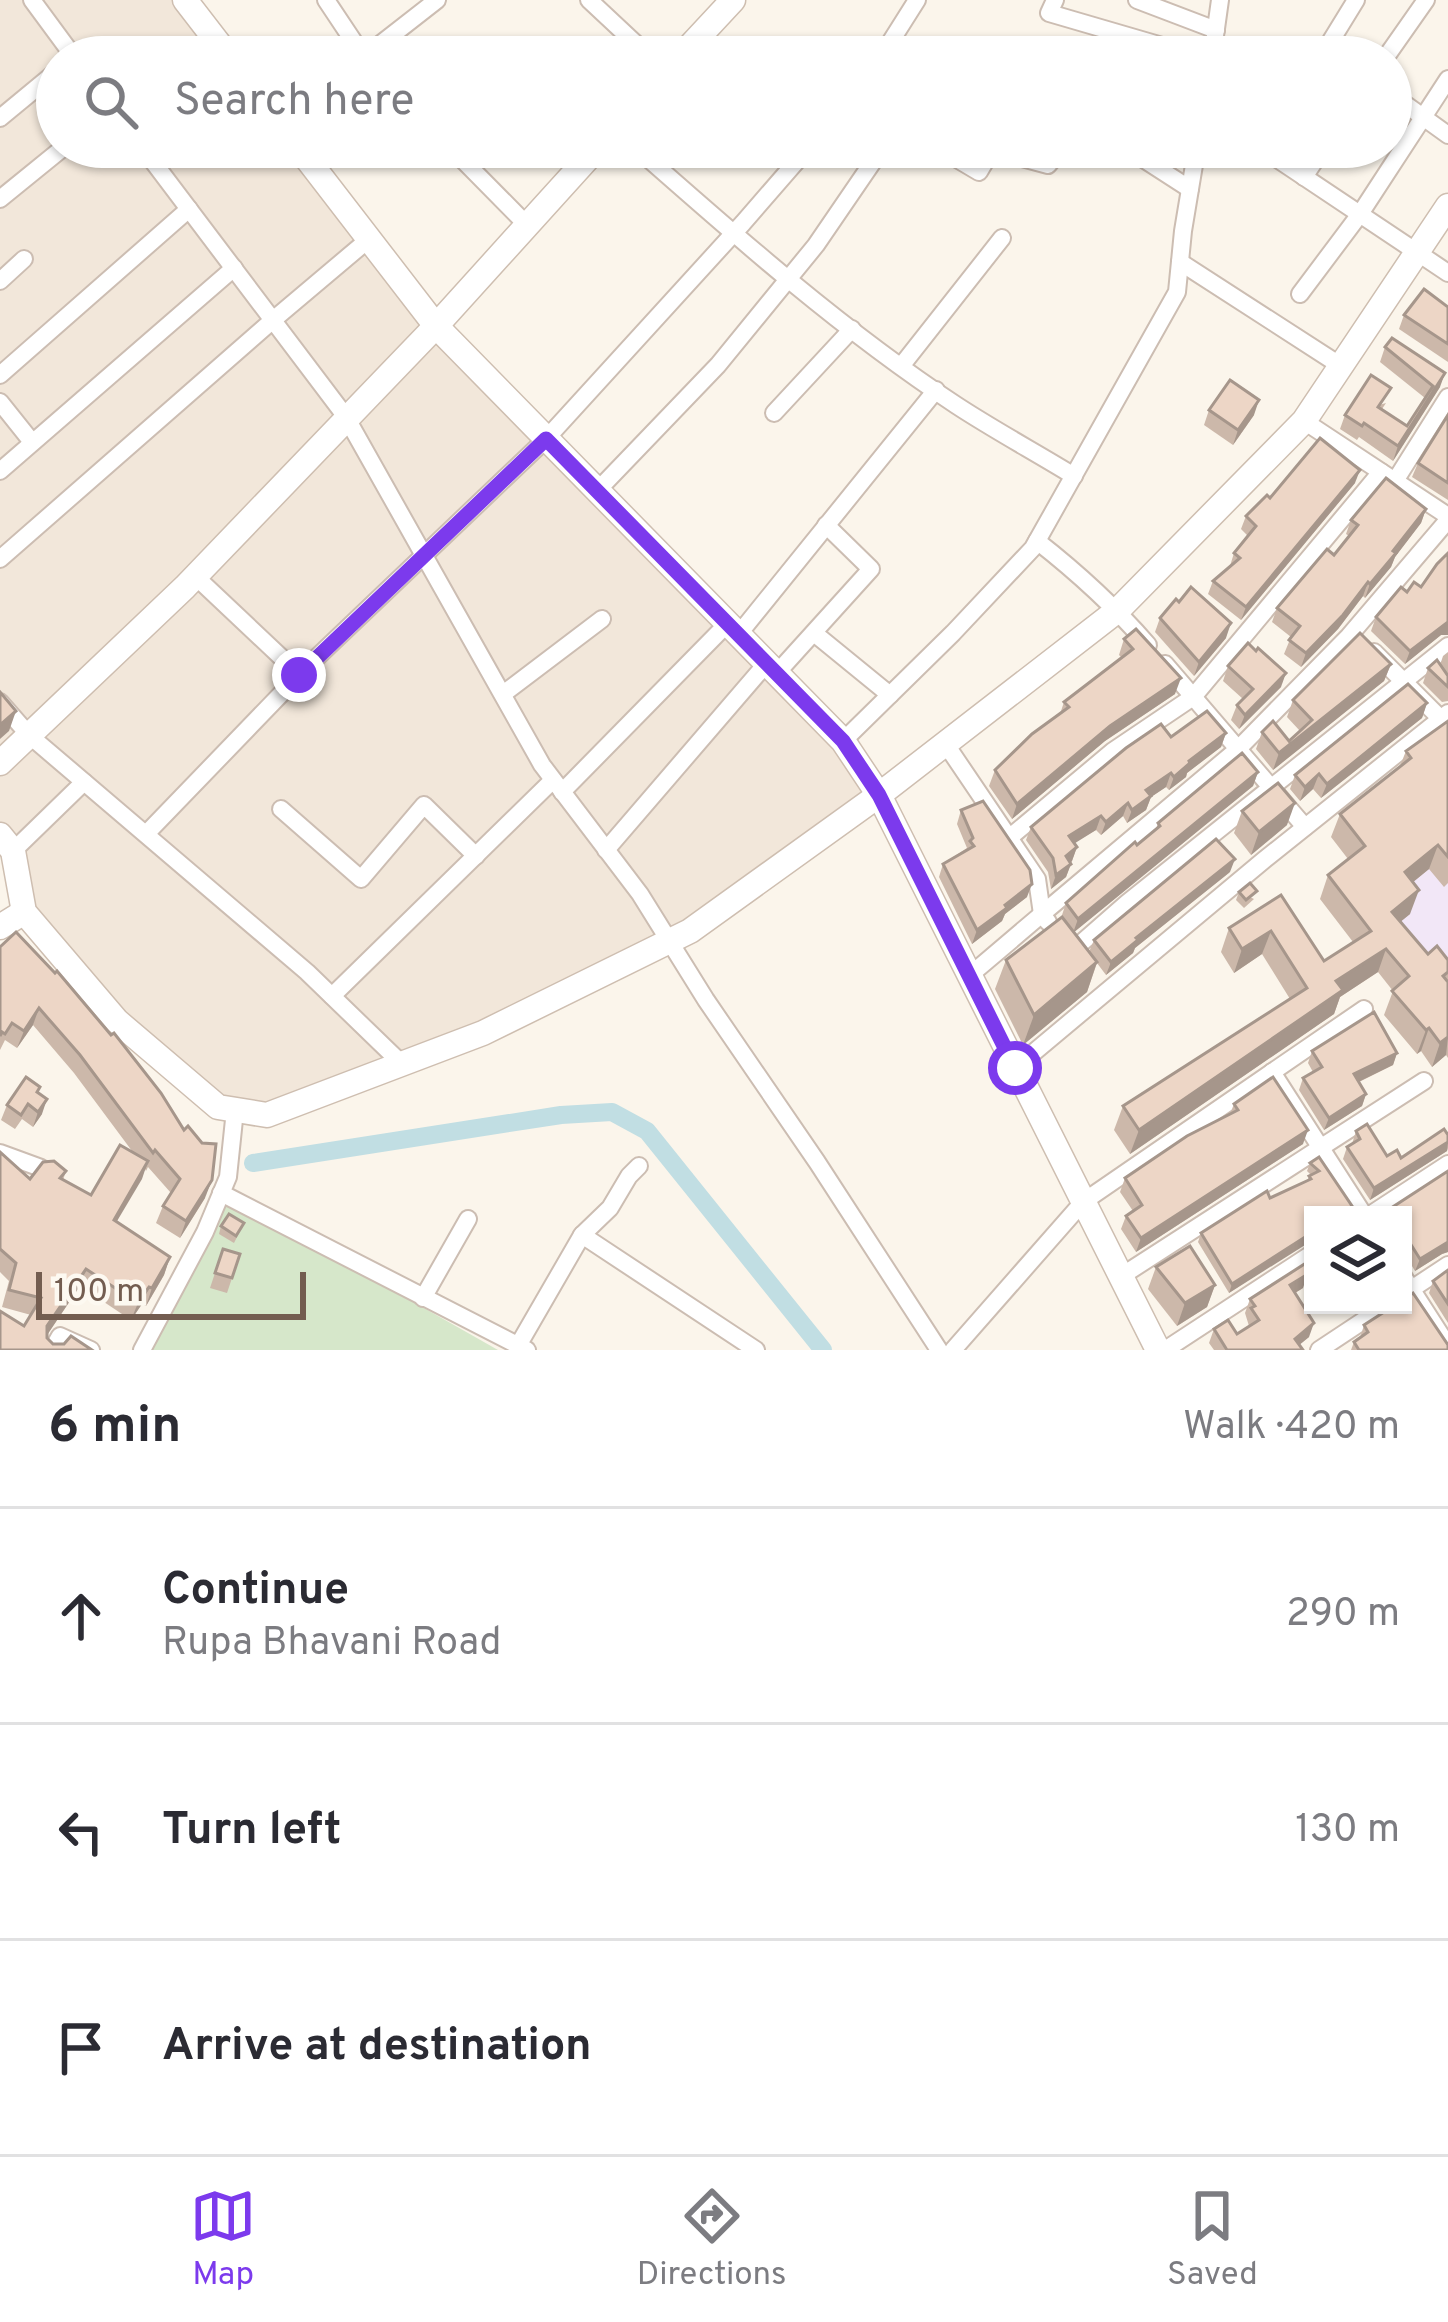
<!DOCTYPE html>
<html lang="en">
<head>
<meta charset="utf-8">
<style>
  body { margin:0; font-family:Overpass,sans-serif; background:#f7f7f7; color:#2b2b33 }
  .controls { position:absolute; right:36px; bottom:36px; display:grid; overflow:hidden; border-radius:0px; box-shadow:0 3px 9px #0004 }
  .controls button { width:108px; height:108px; display:grid; place-items:center; padding:0; border:0; border-bottom:3px solid #e1e1e2; background:#fff; color:#2b2b33; font:60px sans-serif }
  .scale { position:absolute; left:36px; bottom:30px; width:270px; box-sizing:border-box; padding-left:12px; border:6px solid #735d50; border-top:0; font-size:33px; line-height:42px; white-space:nowrap; color:#735d50; -webkit-text-stroke:9px #fdf9f1; paint-order:stroke }
  .stop { position:absolute; width:36px; height:36px; margin:-27px; border:9px solid #7c3aed; border-radius:50%; background:#fff }
  .stop.end { background:#7c3aed; border-color:#fff; box-shadow:0 3px 12px #0008 }
  .list { margin:0; padding:0; list-style:none }
  h2 { display:flex; justify-content:space-between; align-items:center; height:156px; margin:0; padding:0 48px; font-size:51px }
  h2 small { font-size:39px; font-weight:400; color:#7c7c81 }
  .list li { display:grid; grid-template-columns:78px 1fr auto; gap:36px; align-items:center; box-sizing:border-box; height:216px; padding:0 48px; border-top:3px solid #e1e1e2 }
  .list b { display:block; font-size:45px; white-space:nowrap }
  .list p { margin:0; font-size:39px; white-space:nowrap; color:#7c7c81 }
  .list em { font-size:39px; font-style:normal; color:#7c7c81 }
  .icon { flex:none; width:66px; height:66px; fill:none; stroke:currentColor; stroke-width:2; stroke-linecap:round; stroke-linejoin:round }
  .map { position:relative; flex:none; width:1448px; height:1350px; overflow:hidden }
  .search { position:absolute; background:#fff; box-shadow:0 3px 9px #0004; left:36px; right:36px; top:36px; height:132px; display:flex; align-items:center; gap:30px; box-sizing:border-box; padding:0 42px; border-radius:66px; color:#7c7c81; font-size:45px }
  .sheet { height:804px; background:#fff }
  nav { display:flex; justify-content:space-around; align-items:center; box-sizing:border-box; height:168px; border-top:3px solid #e1e1e2; background:#fff; font-size:33px; color:#7c7c81 }
  nav a { display:grid; justify-items:center; gap:6px }
  nav .on { color:#7c3aed }
  .map>svg:first-child { display:block }
  .residential { fill:#f2e7da }
  .education { fill:#f2e7f7 }
  .green { fill:#d6e7ca }
  .lines { fill:none; stroke-linecap:round; stroke-linejoin:round }
  .canal { stroke:#c1dee3; stroke-width:18 }
  .street-casing { stroke:#ccbdb2; stroke-width:20 }
  .secondary-casing { stroke:#cebeb0; stroke-width:27 }
  .street { stroke:#fff; stroke-width:16 }
  .secondary { stroke:#fff; stroke-width:24 }
  .wall { fill:#ccb8aa }
  .shaded-wall { fill:#a6968b }
  .building { fill:#edd6c6; stroke:#a6968b; stroke-width:3 }
  .route { stroke:#7c3aed; stroke-width:15 }
</style>
</head>
<body>
<div class="map">
<svg width="1448" height="1350" viewBox="0 0 1448 1350">
  <rect width="100%" height="100%" fill="#fbf5eb"/>
  <path class="residential" d="M0 0H185L229 57H57V147H298L436 326 879 795 690 931 323 1092 235 1110 117 1021 24 912 0 835Z"/>
  <path class="education" d="M1448 814V997L1359 886Z"/>
  <path class="green" d="M221 1193 498 1350H137Z"/>
  <g class="lines">
    <path class="canal" d="M253 1163 561 1115 612 1112 647 1131 823 1350"/>
    <g class="street-casing">
      <g id="street">
        <path d="M32 0 74 57"/>
        <path d="M326 0 364 57"/>
        <path d="M589 0 650 57"/>
        <path d="M1055 0 1049 13 1200 57"/>
        <path d="M1137 0 1216 30"/>
        <path d="M364 57 437 0"/>
        <path d="M881 57 917 0"/>
        <path d="M1212 57 1220 0"/>
        <path d="M1321 57 1356 0"/>
        <path d="M1386 57 1426 0"/>
        <path d="M1391 94 1448 135"/>
        <path d="M0 118 57 71"/>
        <path d="M142 147 346 417 542 765 640 894 706 1000 817 1162 939 1350"/>
        <path d="M450 147 527 225"/>
        <path d="M635 147C737 237 842 330 956 405 994 430 1035 452 1074 476"/>
        <path d="M942 147 952 156 979 172 992 150 1048 165 1063 147"/>
        <path d="M1125 147 1190 189"/>
        <path d="M1265 147 1264 150 1448 273"/>
        <path d="M1304 177 1324 147"/>
        <path d="M0 199 64 147"/>
        <path d="M1180 262 1341 366"/>
        <path d="M0 281 24 259"/>
        <path d="M1300 294 1360 214 1448 79"/>
        <path d="M902 365 1002 238"/>
        <path d="M0 375 189 209"/>
        <path d="M0 402 32 442"/>
        <path d="M774 413 852 329"/>
        <path d="M1304 421 1448 516"/>
        <path d="M0 471 234 268"/>
        <path d="M1395 481 1448 397"/>
        <path d="M597 491 718 365 816 245 883 147"/>
        <path d="M1037 541C1078 573 1114 606 1148 645"/>
        <path d="M0 559 273 320 369 239"/>
        <path d="M195 576 300 675"/>
        <path d="M814 633 890 695"/>
        <path d="M738 635 936 390"/>
        <path d="M1374 652 1441 719"/>
        <path d="M1165 664 1305 827"/>
        <path d="M776 674 871 569 826 525"/>
        <path d="M503 694 602 619"/>
        <path d="M0 702 29 735 307 972 401 1063"/>
        <path d="M843 741 953 633 1033 548 1177 292 1183 231 1197 147"/>
        <path d="M945 743 1037 879 1042 914"/>
        <path d="M562 792 727 624"/>
        <path d="M281 809 361 879 424 805 476 856"/>
        <path d="M146 834 312 662 546 439 743 223 809 147"/>
        <path d="M1009 838 1113 751 1193 697 1381 472"/>
        <path d="M606 850 766 664"/>
        <path d="M13 851 84 782"/>
        <path d="M1042 914 1238 749 1349 636 1448 520"/>
        <path d="M1071 952 1127 903 1448 646"/>
        <path d="M969 976 1042 914 1048 922"/>
        <path d="M332 996 553 780"/>
        <path d="M1015 1068 1264 860 1448 713"/>
        <path d="M1272 1072 1364 1215"/>
        <path d="M0 1153 41 1168"/>
        <path d="M221 1193 527 1350"/>
        <path d="M1370 1215 1448 1164"/>
        <path d="M582 1235 610 1208 629 1176 639 1166"/>
        <path d="M1403 1276 1448 1346"/>
        <path d="M1120 1277 1424 1081"/>
        <path d="M1404 1294 1448 1265"/>
        <path d="M423 1298 468 1219"/>
        <path d="M519 1344 582 1235 756 1350"/>
        <path d="M52 1350 60 1336 91 1350"/>
        <path d="M142 1350 205 1232 228 1177 235 1110"/>
        <path d="M953 1350 1083 1202 1364 1009"/>
        <path d="M1165 1350 1313 1253"/>
        <path d="M1319 1350 1387 1305"/>
      </g>
    </g>
    <g class="secondary-casing">
      <g id="secondary">
        <path d="M185 0 229 57"/>
        <path d="M680 57 733 0"/>
        <path d="M298 147 436 326 843 741 879 795 1158 1350"/>
        <path d="M0 763 185 587 436 326 598 147"/>
        <path d="M0 835 13 851 24 912 117 1021 218 1107 267 1115 483 1033 690 931 879 795 1118 610 1304 421 1448 206"/>
        <path d="M0 927 24 912"/>
      </g>
    </g>
    <use href="#street" class="street"/>
    <use href="#secondary" class="secondary"/>
  </g>
  <g class="wall">
    <path d="M1448 307V362L1399 329 1404 315Z"/>
    <path d="M1385 347 1440 387 1393 461 1359 437 1357 440 1340 429 1345 415 1386 403 1382 409 1407 426 1425 398 1380 362Z"/>
    <path d="M1209 410 1254 415 1233 445 1204 425Z"/>
    <path d="M1448 415V500L1412 477 1418 463Z"/>
    <path d="M1355 483 1241 620 1208 594 1213 581 1230 566 1234 553 1248 536 1241 529 1246 516 1270 498Z"/>
    <path d="M1426 509 1421 523 1395 557 1391 567 1365 598 1363 596 1338 629 1301 667 1284 654 1291 637 1272 622 1277 608 1334 555 1349 536 1346 534 1351 520Z"/>
    <path d="M1407 592 1441 635 1405 664 1371 631 1376 617Z"/>
    <path d="M1160 618 1226 638 1194 676 1155 632Z"/>
    <path d="M1124 639 1175 694 1105 741 1012 819 989 786 995 770 1060 714 1064 702 1121 657 1119 655Z"/>
    <path d="M1448 652V701L1442 702 1423 683 1428 668 1440 665 1443 656Z"/>
    <path d="M1391 664 1384 681 1273 770 1256 749 1262 732 1289 741 1300 731 1287 717 1293 700Z"/>
    <path d="M1228 666 1281 687 1239 729 1231 720 1237 705 1243 699 1223 681Z"/>
    <path d="M1427 703 1422 718 1321 798 1313 789 1300 801 1290 789 1295 775Z"/>
    <path d="M1448 721V883L1444 887 1429 869 1413 882 1410 914 1400 922 1428 954 1448 960V1058L1446 1055 1432 1067 1421 1051 1417 1054 1384 1015 1393 991 1378 972 1340 997 1334 1014 1130 1154 1114 1130 1123 1106 1290 999 1262 954 1234 973 1221 952 1229 928 1281 895 1324 961 1353 942 1320 899 1328 875 1348 859 1331 837 1340 814 1400 766 1406 751Z"/>
    <path d="M1226 733 1221 747 1187 773 1186 777 1169 790 1166 787 1151 797 1146 810 1127 823 1123 816 1101 835 1096 830 1074 843 1077 847 1066 877 1051 889 1048 872 1026 840 1031 827 1171 737Z"/>
    <path d="M1258 772 1253 786 1074 932 1089 952 1094 940 1230 872 1135 948 1133 953 1106 975 1097 963 1087 992 1023 1045 995 989 1006 960 1061 918 1066 903 1156 829 1158 823Z"/>
    <path d="M961 810 1027 897 1005 914 1002 921 972 944 939 877 943 864 967 848 957 824Z"/>
    <path d="M1242 811 1287 825 1251 855 1234 833Z"/>
    <path d="M1239 892 1254 899 1244 908 1236 900Z"/>
    <path d="M0 947 205 1198 180 1238 156 1223 163 1206 171 1193 148 1167 146 1171 145 1169 116 1222 170 1257 164 1275 146 1306 142 1304 131 1320 80 1286 47 1335V1338L53 1344 92 1350H0L24 1326 31 1315 2 1307 9 1281 0 1272V1152L30 1179 66 1171 63 1180 91 1195 132 1151 74 1073 33 1025 17 1048 5 1040 0 1050Z"/>
    <path d="M1312 1051 1397 1053 1393 1065 1359 1082 1366 1094 1362 1106 1324 1130 1299 1090 1303 1078 1313 1072 1308 1063Z"/>
    <path d="M38 1093 42 1114 33 1127 22 1119 15 1129 1 1120 7 1105Z"/>
    <path d="M1234 1104 1303 1144 1136 1252 1121 1229 1126 1216 1133 1211 1120 1192 1125 1178 1230 1114Z"/>
    <path d="M1356 1131 1387 1156 1401 1158 1448 1135V1148L1447 1151 1370 1200 1343 1159 1347 1147 1352 1144Z"/>
    <path d="M1310 1163 1352 1206 1349 1215H1313L1306 1242 1229 1293 1198 1242 1201 1233 1307 1180 1311 1175 1307 1171Z"/>
    <path d="M1448 1171V1252L1442 1254 1415 1271 1403 1251V1215H1383L1385 1212Z"/>
    <path d="M244 1223 234 1243 219 1234 221 1226Z"/>
    <path d="M223 1249 240 1254 227 1293 210 1288Z"/>
    <path d="M1156 1267 1215 1285 1207 1307 1177 1326 1148 1289Z"/>
    <path d="M1448 1270V1323L1429 1293 1433 1281Z"/>
    <path d="M1303 1288 1295 1293 1309 1337 1299 1345 1303 1350H1214L1209 1343 1214 1329 1237 1334 1249 1326 1245 1313 1250 1299Z"/>
    <path d="M1364 1325 1448 1350H1351L1354 1342 1360 1338Z"/>
  </g>
  <g class="shaded-wall">
    <path d="M1445 373 1440 387 1393 461 1398 446Z"/>
    <path d="M1259 400 1254 415 1233 445 1238 430Z"/>
    <path d="M1360 470 1355 483 1241 620 1246 607Z"/>
    <path d="M1426 509 1421 523 1395 557 1391 567 1365 598 1370 584Z"/>
    <path d="M1368 582 1363 596 1338 629 1301 667 1306 653Z"/>
    <path d="M1446 622H1448V635H1441L1405 664 1410 651Z"/>
    <path d="M1231 623 1226 638 1194 676 1199 662Z"/>
    <path d="M1391 664 1384 681 1273 770 1279 753Z"/>
    <path d="M1286 673 1281 687 1239 729 1245 715Z"/>
    <path d="M1181 678 1175 694 1105 741 1012 819 1017 804 1110 726Z"/>
    <path d="M1427 703 1422 718 1321 798 1327 784Z"/>
    <path d="M16 711 9 731 0 739V725Z"/>
    <path d="M1226 733 1221 747 1187 773 1186 777 1169 790 1174 777 1189 761Z"/>
    <path d="M1258 772 1253 786 1073 933 1078 919Z"/>
    <path d="M1171 773 1166 787 1151 797 1146 810 1127 823 1132 810 1146 790Z"/>
    <path d="M1319 774 1313 789 1300 801 1305 787Z"/>
    <path d="M1128 803 1123 816 1101 835 1106 822Z"/>
    <path d="M1295 803 1287 825 1251 855 1259 832Z"/>
    <path d="M1101 816 1096 830 1064 850 1069 836Z"/>
    <path d="M1438 845 1429 869 1396 896 1405 872Z"/>
    <path d="M1077 847 1072 861 1061 870 1066 856Z"/>
    <path d="M1235 859 1230 872 1135 948 1133 953 1106 975 1111 962 1136 938Z"/>
    <path d="M1071 864 1066 877 1051 889 1056 875Z"/>
    <path d="M1032 884 1027 897 1005 914 1002 921 972 944 977 930 1005 905Z"/>
    <path d="M1419 890 1410 914 1383 936 1392 912Z"/>
    <path d="M1271 931 1262 954 1234 973 1242 949Z"/>
    <path d="M1386 949 1378 972 1340 997 1334 1014 1130 1154 1139 1130 1336 981Z"/>
    <path d="M1097 962 1087 992 1023 1045 1034 1015Z"/>
    <path d="M39 1008 33 1025 17 1048 24 1031Z"/>
    <path d="M1429 1028 1421 1051 1417 1054 1426 1030Z"/>
    <path d="M1448 1037 1446 1055 1432 1067 1440 1043Z"/>
    <path d="M1397 1053 1393 1065 1350 1086 1354 1074Z"/>
    <path d="M1366 1094 1362 1106 1324 1130 1329 1118Z"/>
    <path d="M47 1099 42 1114 33 1127 38 1112Z"/>
    <path d="M1308 1130 1303 1144 1136 1252 1141 1238Z"/>
    <path d="M1448 1142 1447 1151 1370 1200 1374 1188Z"/>
    <path d="M148 1161 142 1179 107 1238 114 1220Z"/>
    <path d="M212 1180 205 1198 180 1238 186 1221Z"/>
    <path d="M1313 1232V1240L1229 1293 1232 1284Z"/>
    <path d="M1448 1242V1252L1442 1254 1415 1271 1420 1259Z"/>
    <path d="M170 1257 164 1275 146 1306 152 1288Z"/>
    <path d="M86 1269 80 1286 41 1344 47 1326Z"/>
    <path d="M1308 1274 1303 1288 1285 1299 1290 1285Z"/>
    <path d="M1215 1285 1207 1307 1177 1326 1185 1303Z"/>
    <path d="M149 1287 142 1304 131 1320 138 1303Z"/>
    <path d="M1314 1323 1309 1337 1293 1350 1295 1339Z"/>
  </g>
  <g class="building">
    <path d="M1424 289 1448 307V344L1404 315Z"/>
    <path d="M1392 338 1445 373 1398 446 1364 423 1362 426 1345 415 1371 375 1391 388 1378 407 1407 426 1433 386 1385 347Z"/>
    <path d="M1230 380 1259 400 1238 430 1209 410Z"/>
    <path d="M1448 415V483L1418 463Z"/>
    <path d="M1320 438 1360 470 1246 607 1213 581 1240 558 1234 553 1256 526 1246 516 1267 495 1270 498Z"/>
    <path d="M1386 478 1426 509 1393 551 1396 553 1370 584 1368 582 1343 615 1306 653 1289 640 1300 626 1277 608 1327 549 1334 555 1358 525 1351 520Z"/>
    <path d="M1448 553V622L1410 651 1376 617 1401 587 1407 592 1414 582 1421 587 1437 564Z"/>
    <path d="M1191 587 1231 623 1199 662 1160 618 1176 599 1179 602Z"/>
    <path d="M1136 629 1181 678 1110 726 1017 804 995 770 1032 734 1069 707 1064 702 1133 649 1124 639Z"/>
    <path d="M1360 633 1391 664 1279 753 1262 732 1273 721 1289 741 1312 720 1293 700Z"/>
    <path d="M1248 643 1256 651 1258 648 1286 673 1245 715 1237 705 1253 689 1228 666Z"/>
    <path d="M1437 660 1448 676V687L1428 668Z"/>
    <path d="M1408 684 1427 703 1327 784 1319 774 1305 787 1295 775Z"/>
    <path d="M0 692 16 711 0 725Z"/>
    <path d="M1207 711 1226 733 1189 761 1190 763 1174 777 1171 773 1146 790 1151 796 1132 810 1128 803 1106 822 1101 816 1069 836 1077 847 1066 856 1071 864 1056 875 1053 858 1031 827 1126 748 1161 724 1171 737Z"/>
    <path d="M1448 721V857L1438 845 1405 872 1419 890 1392 912 1428 954 1437 946 1448 960V972L1443 976 1448 982V1037L1440 1043 1429 1028 1426 1030 1392 991 1409 976 1386 949 1336 981 1343 990 1139 1130 1123 1106 1307 988 1271 931 1242 949 1229 928 1281 895 1324 961 1371 931 1328 875 1365 846 1340 814 1411 758 1406 751Z"/>
    <path d="M1242 753 1258 772 1078 919 1066 903 1135 842 1137 845 1160 826 1158 823Z"/>
    <path d="M1278 783 1295 803 1259 832 1242 811Z"/>
    <path d="M983 801 1030 870 1032 884 1005 905 1007 908 977 930 943 864 974 846 970 841 973 838 961 810Z"/>
    <path d="M1216 839 1235 859 1136 938 1138 940 1111 962 1094 940Z"/>
    <path d="M1250 883 1257 891 1246 900 1239 892Z"/>
    <path d="M1062 917 1097 962 1034 1015 1006 960Z"/>
    <path d="M16 932 55 973 57 971 111 1035 114 1033 161 1093 184 1130 188 1126 202 1143 216 1144 212 1180 186 1221 163 1206 180 1179 155 1150 153 1153 80 1055 39 1008 24 1031 12 1023 5 1034 2 1032 0 1036V947Z"/>
    <path d="M1374 1012 1397 1053 1354 1074 1366 1094 1329 1118 1303 1078 1322 1067 1312 1051Z"/>
    <path d="M26 1077 40 1087 37 1092 47 1099 38 1112 28 1104 21 1115 7 1105Z"/>
    <path d="M1273 1077 1308 1130 1141 1238 1126 1216 1142 1205 1125 1178 1187 1136 1238 1110 1234 1104Z"/>
    <path d="M1367 1124 1387 1156 1397 1150 1401 1158 1444 1129 1448 1135V1142L1374 1188 1347 1147 1360 1139 1356 1131Z"/>
    <path d="M120 1145 148 1161 114 1220 170 1257 152 1288 149 1287 138 1303 86 1269 47 1326V1338L53 1344H64L71 1336 92 1350H0V1311L24 1326 41 1298 9 1290 16 1263 0 1249V1152L30 1179 43 1162 54 1161 66 1171 60 1178 91 1195Z"/>
    <path d="M1319 1157 1352 1206 1340 1215H1313V1232L1232 1284 1201 1233 1267 1191 1270 1198 1311 1179 1309 1176 1319 1171 1310 1163Z"/>
    <path d="M1448 1171V1242L1420 1259 1403 1232V1215H1387L1385 1212Z"/>
    <path d="M229 1214 244 1223 236 1236 221 1226Z"/>
    <path d="M1190 1246 1215 1285 1185 1303 1156 1267Z"/>
    <path d="M223 1249 240 1254 232 1278 215 1273Z"/>
    <path d="M1306 1263 1308 1274 1290 1285 1314 1323 1295 1339 1303 1350H1227L1214 1329 1228 1320 1237 1334 1259 1320 1251 1308 1255 1306 1250 1299Z"/>
    <path d="M1448 1270V1304L1433 1281Z"/>
    <path d="M1413 1293 1448 1345V1350H1359L1354 1342 1368 1332 1364 1325 1395 1305H1403V1300Z"/>
  </g>
  <g class="lines">
    <path class="route" d="M299 675 546 439 843 741 879 795 1015 1068"/>
  </g>
</svg>
<div class="controls">
<button><svg class="icon" aria-label="layers" viewBox="0 0 24 24"><path d="M12 4l9 5-9 5-9-5zM3 14l9 5 9-5"/></svg></button>
</div>
<div class="scale">100 m</div>
<div class="stop" style="left:1015px;top:1068px"></div>
<div class="stop end" style="left:299px;top:675px"></div>
<div class="search"><svg class="icon" aria-label="search" viewBox="0 0 24 24"><circle cx="10" cy="10" r="6"/><path d="M15 15l6 6"/></svg>Search here</div>
</div>
<section class="sheet">
<h2>6 min<small>Walk · 420 m</small></h2>
<ul class="list">
<li><svg class="icon" aria-label="ahead" viewBox="0 0 24 24"><path d="M12 20V5M6 11l6-6 6 6"/></svg><div><b>Continue</b><p>Rupa Bhavani Road</p></div><em>290 m</em></li>
<li><svg class="icon" aria-label="left" viewBox="0 0 24 24"><path d="M17 20v-9H6M10 6l-5 5 5 5"/></svg><div><b>Turn left</b></div><em>130 m</em></li>
<li><svg class="icon" aria-label="arrive" viewBox="0 0 24 24"><path d="M6 21V4h12l-3 4 3 4H6"/></svg><div><b>Arrive at destination</b></div></li>
</ul>
</section>
<nav>
<a class="on"><svg class="icon" aria-label="map" viewBox="0 0 24 24"><path d="M3 6l6-2 6 2 6-2v14l-6 2-6-2-6 2zM9 4v14M15 6v14"/></svg>Map</a>
<a><svg class="icon" aria-label="directions" viewBox="0 0 24 24"><path d="M12 3l9 9-9 9-9-9zM9 14v-3h6M13 9l2 2-2 2"/></svg>Directions</a>
<a><svg class="icon" aria-label="saved" viewBox="0 0 24 24"><path d="M7 4h10v16l-5-4-5 4z"/></svg>Saved</a>
</nav>
</body>
</html>
